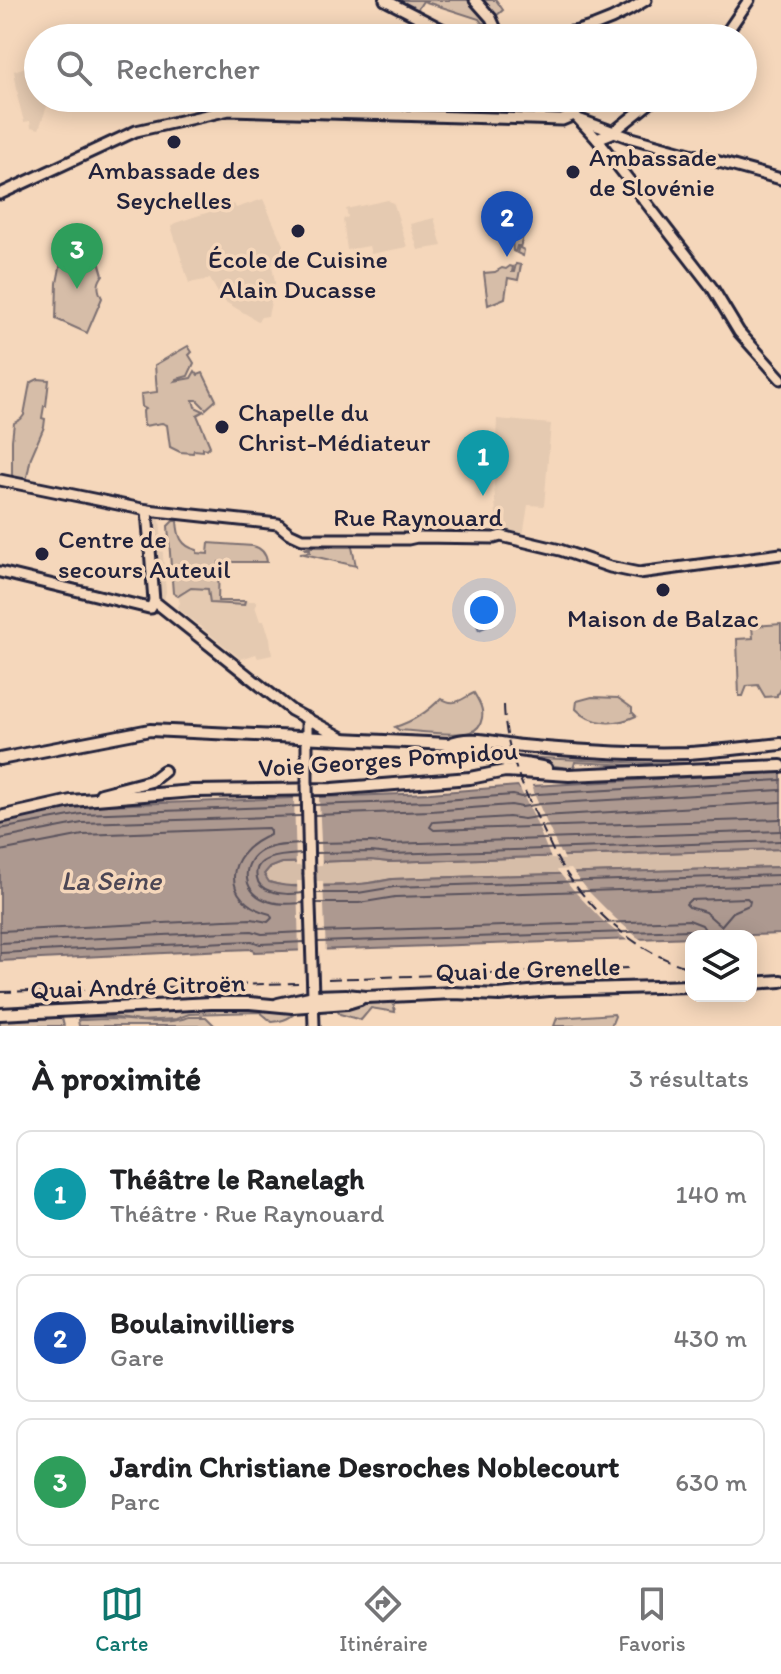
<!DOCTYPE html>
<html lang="fr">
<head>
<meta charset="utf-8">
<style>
  body { margin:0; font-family:Itim,sans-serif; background:#f2f2f2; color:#202124 }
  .controls { position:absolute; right:24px; bottom:24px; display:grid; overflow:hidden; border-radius:16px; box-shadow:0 4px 20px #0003 }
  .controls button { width:72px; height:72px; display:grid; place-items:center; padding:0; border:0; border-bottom:2px solid #e0e0e0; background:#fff; color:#202124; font:40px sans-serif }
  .you { position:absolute; left:484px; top:610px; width:28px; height:28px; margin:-20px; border:6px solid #fff; border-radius:50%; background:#1a73e8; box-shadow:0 0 0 12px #1a73e833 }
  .badge { display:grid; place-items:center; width:52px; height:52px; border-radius:50%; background:#0f766e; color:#fff; font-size:26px; font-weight:700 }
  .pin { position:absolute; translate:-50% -66px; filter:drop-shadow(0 2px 4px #0008) }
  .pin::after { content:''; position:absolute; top:42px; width:28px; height:24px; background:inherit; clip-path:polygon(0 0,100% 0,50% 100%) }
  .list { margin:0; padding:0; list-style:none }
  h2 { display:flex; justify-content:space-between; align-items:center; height:104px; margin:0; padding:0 32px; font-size:34px }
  h2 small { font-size:26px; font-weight:400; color:#757577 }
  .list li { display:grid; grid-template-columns:52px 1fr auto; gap:24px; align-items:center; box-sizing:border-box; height:128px; margin:0 16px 16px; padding:0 16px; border:2px solid #e0e0e0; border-radius:16px }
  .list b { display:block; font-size:30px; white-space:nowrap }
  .list p { margin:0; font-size:26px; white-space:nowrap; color:#757577 }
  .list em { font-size:26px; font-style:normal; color:#757577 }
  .icon { flex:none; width:44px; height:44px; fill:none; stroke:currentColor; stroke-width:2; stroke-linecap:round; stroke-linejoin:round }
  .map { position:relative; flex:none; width:781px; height:1026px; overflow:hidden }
  .search { position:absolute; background:#fff; box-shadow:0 4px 20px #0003; left:24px; right:24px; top:24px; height:88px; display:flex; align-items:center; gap:20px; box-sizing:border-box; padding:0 28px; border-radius:44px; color:#757577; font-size:30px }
  .sheet { height:536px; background:#fff }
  nav { display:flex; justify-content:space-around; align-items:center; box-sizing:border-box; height:112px; border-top:2px solid #e0e0e0; background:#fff; font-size:22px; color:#757577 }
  nav a { display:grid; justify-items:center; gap:4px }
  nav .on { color:#0f766e }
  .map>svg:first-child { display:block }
  .built { fill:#e5cab1 }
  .green { fill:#d6bda8; stroke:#7c7072; stroke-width:2 }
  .water { fill:#ad9990; stroke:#75696e; stroke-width:2 }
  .pier { fill:#f5d7bb }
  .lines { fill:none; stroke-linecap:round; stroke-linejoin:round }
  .shore { stroke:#5a525d; stroke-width:2 }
  .secondary-casing { stroke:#22223b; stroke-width:15 }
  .primary-casing { stroke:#22223b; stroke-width:16 }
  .secondary { stroke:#f5d7bb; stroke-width:9 }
  .primary { stroke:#f5d7bb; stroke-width:10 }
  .rail { stroke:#22223b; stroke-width:2; stroke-dasharray:12 6; stroke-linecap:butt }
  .secondary-bridge-casing { stroke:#22223b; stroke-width:15; stroke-linecap:butt }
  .secondary-bridge { stroke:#f5d7bb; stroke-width:9 }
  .poi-dot { fill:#22223b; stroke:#f5d7bb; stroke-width:3 }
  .labels { text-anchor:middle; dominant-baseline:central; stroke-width:7; stroke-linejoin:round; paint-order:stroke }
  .poi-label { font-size:26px; fill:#22223b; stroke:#f5d7bb; text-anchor:start }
  .street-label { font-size:26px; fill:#22223b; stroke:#f5d7bb }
  .water-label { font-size:28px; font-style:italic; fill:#4c4654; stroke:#f5d7bb }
</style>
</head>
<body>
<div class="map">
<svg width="781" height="1026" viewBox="0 0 781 1026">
  <rect width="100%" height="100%" fill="#f5d7bb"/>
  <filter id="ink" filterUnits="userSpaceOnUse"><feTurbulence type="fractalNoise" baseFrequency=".0125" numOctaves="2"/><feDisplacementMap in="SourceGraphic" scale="16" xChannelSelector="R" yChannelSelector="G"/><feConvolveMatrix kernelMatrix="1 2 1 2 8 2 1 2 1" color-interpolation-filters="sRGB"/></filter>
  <g filter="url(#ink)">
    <g class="built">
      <path d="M38 63V98H45L43 99 47 106 39 129 31 127 30 121 24 122 17 95 18 94 14 71Z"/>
      <path d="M263 199 290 261 272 265 275 283 268 316 261 317 258 321 222 300 210 279 189 283 171 226 175 223 234 204 236 208Z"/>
      <path d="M388 200 394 204 407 247 371 254 369 246 347 250 343 219 348 217 346 209Z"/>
      <path d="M434 218 442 246 418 250 410 224Z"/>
      <path d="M497 419 551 424 544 506 528 505 523 536 499 531 497 529 494 485Z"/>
      <path d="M154 515 160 517V519L166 592 163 603 157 598 152 519Z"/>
      <path d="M191 588 208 590 210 603 244 605 245 601H256L257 605 255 606 260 621H264L270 638 272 655 258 658 256 654 241 659 177 608 180 603 178 596Z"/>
    </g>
    <g class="green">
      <path d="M393 0H496L503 10 487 24 482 23 479 19 423 1 416 12Z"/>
      <path d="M518 216 524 218 526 224 520 248 524 250 523 256 517 253 519 246H517L515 252 513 251 512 241 503 238 498 233 512 218Z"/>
      <path d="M94 244 103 275C97 283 97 289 102 298L87 333 56 319 57 283 64 247 80 248Z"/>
      <path d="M516 264 521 265 518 280 508 278 505 298 488 305 484 273 495 272 502 268 506 269 510 266 513 267 512 272H514Z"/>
      <path d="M188 346 192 352 189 355 194 363 188 376 177 379 175 381 191 378 195 371 198 375 203 373 216 400 206 409 197 400H193L195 407 204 411 197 415 210 446 207 449 203 448V451L194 450 193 453 180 452 170 447 167 425 162 423 144 426 143 411 146 409 142 407 141 394 157 392 155 365Z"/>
      <path d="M38 379 49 380 46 406H44L42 418 45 419 44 427 31 457 27 477 23 480 12 477V440L14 423 21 419 24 415 30 383Z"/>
      <path d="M173 521H177C178 535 180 546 197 550V553L208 554 209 543 253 546C261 548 266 554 267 562H219L218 601H245L244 605 210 603 208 589 191 588 178 596 173 593 168 526Z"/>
      <path d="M311 547H352L356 566 300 553 310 552V549H304Z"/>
      <path d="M495 592 496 604 493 605 495 623 479 630 472 614 480 611 476 600Z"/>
      <path d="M781 624V689L779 693 777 694V696L765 697 758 685 747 686 743 696H739L737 639 753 638 752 626Z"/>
      <path d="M474 693C478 700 484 709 482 718 481 724 477 730 470 732 456 737 415 731 399 730L395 727C414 721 428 712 441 698 455 708 462 698 474 693Z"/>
      <path d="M592 697 618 698 632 708V712L636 716C617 725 592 726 576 709L577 701Z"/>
      <path d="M519 757 647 763H688L648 766 575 762 573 769 520 760Z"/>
      <path d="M781 849V867L392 879 357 885 284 886 269 882 265 878 264 874 269 868 282 863 371 860 389 862Z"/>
      <path d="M380 1000 393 1001 395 1012 371 1008 361 1020 340 1014 333 1006Z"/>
      <path d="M235 1006 299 1009C291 1018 284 1021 272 1022L260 1012 189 1014 176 1019 139 1021 111 1017 78 1018 97 1013Z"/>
      <path d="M614 1014 615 1016 611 1026H554L557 1018Z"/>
      <path d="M189 1017H206L215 1026H79L78 1020C89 1020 100 1019 111 1019 137 1020 163 1026 189 1017Z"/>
      <path d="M50 1018H62L64 1026H0V1020Z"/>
    </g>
    <path class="water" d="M781 772V849L389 862 371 860 282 863 269 868 264 874 269 882C293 891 366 885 392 879L781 867V934L254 952 253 949 226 950 0 961V822L80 806 430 793 518 786 520 789 532 788V786Z"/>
    <g class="pier">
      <path d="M517 783 522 785 531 783 533 788 532 789 560 853H562L565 860 551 859 534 817Z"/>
      <path d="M321 793 319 797 322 865 296 866 294 797 293 794Z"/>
      <path d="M571 869 590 893 615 918 637 937 647 943H633L628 941 604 922 576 893 557 870Z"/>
      <path d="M297 881H323L326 954 298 955 299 951Z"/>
    </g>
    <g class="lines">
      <g class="shore">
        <path d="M781 802 543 816 524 819 509 817 433 822 430 827 434 830 781 819"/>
        <path d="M314 805 430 801 513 795 521 797 538 794 781 780"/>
        <path d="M314 815 431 811 511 805 522 807 540 804 781 790"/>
        <path d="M0 829 81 814 301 806"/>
        <path d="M0 839 82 823 301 816"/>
        <path d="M315 843 371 842 390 844 781 831"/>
        <path d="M302 844C289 845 276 844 263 850 241 861 241 891 265 900 277 905 291 904 303 903"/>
        <path d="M0 851 83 835 268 828 270 831V835C224 853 220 901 270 914L272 918 268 922 252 919 225 920 0 931"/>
        <path d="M315 853 371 852 390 854 781 841"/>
        <path d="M302 854C288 855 251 855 257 878 258 885 264 889 270 891 281 895 292 894 303 893"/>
        <path d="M316 893H358L394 887 781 875"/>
        <path d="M747 898 750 901 749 905 733 912 721 926 705 912 689 907 686 904 690 900Z"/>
        <path d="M316 903H359L395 897 781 885"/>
        <path d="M317 932 689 920 702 925 709 936"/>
        <path d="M318 942 689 930 695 931 698 936"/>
        <path d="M0 943 225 932 252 931 262 934 304 932"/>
        <path d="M0 953 226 942 252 941 260 944 305 942"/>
      </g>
      <g class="secondary-casing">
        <g id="secondary">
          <path d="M385 0 459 38"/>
          <path d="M475 0 491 18 500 38"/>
          <path d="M508 38 514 34C534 34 557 35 577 31 601 25 626 13 646 0"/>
          <path d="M723 38 749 0"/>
          <path d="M559 98 597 139 713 289 739 332 781 379"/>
          <path d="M581 120 628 137 781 179"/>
          <path d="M597 139 612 133 656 98"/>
          <path d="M0 194 136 131 229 110 562 120 574 115"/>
          <path d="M0 480 147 510 278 524 289 533 302 539H408L417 537 494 538 501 536 560 550 610 567 639 573 781 554"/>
          <path d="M147 510 154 601 291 710 345 739"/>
          <path d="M0 572 149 608H151L154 601"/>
          <path d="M307 718V784"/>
          <path d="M309 875 314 1026"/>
        </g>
      </g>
      <g class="primary-casing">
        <g id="primary">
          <path d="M449 744C470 734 499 744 522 746 577 751 633 755 689 753 719 751 750 747 781 744"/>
          <path d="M470 748C493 764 520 761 546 768"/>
          <path d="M0 759 150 730 449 744C461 749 482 752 491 742"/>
          <path d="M101 794 151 781 164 771"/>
          <path d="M0 817 71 801 193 791 332 789 470 778 505 771 569 775 781 766"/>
          <path d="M751 983 781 981"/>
          <path d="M278 1004 314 996 346 995 366 997 454 993 499 995 549 990 691 986"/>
          <path d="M0 1014 211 1003H250L292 1007 347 1003 360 999"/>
        </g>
      </g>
      <use href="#secondary" class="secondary"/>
      <use href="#primary" class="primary"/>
      <g class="rail">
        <path d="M504 705C505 748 521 785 540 823 547 837 553 853 562 867 592 912 638 954 691 968"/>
        <path d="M751 961H755"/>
        <path d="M751 974H759"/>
        <path d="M328 979 629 968"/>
        <path d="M0 992 298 983"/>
      </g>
      <g class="secondary-bridge-casing">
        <path id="secondary-bridge" d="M307 784 309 875"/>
      </g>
      <use href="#secondary-bridge" class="secondary-bridge"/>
    </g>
  </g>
  <g class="poi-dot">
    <circle cx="174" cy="142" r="8"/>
    <circle cx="573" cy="172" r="8"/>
    <circle cx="298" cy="231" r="8"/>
    <circle cx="222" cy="427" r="8"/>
    <circle cx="42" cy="554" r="8"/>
    <circle cx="663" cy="590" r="8"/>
  </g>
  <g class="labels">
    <g class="poi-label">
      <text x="589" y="157">Ambassade<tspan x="589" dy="30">de Slovénie</tspan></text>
      <text x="174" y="170" text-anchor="middle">Ambassade des<tspan x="174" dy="30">Seychelles</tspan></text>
      <text x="298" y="259" text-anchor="middle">École de Cuisine<tspan x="298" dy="30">Alain Ducasse</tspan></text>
      <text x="238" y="412">Chapelle du<tspan x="238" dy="30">Christ-Médiateur</tspan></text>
      <text x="58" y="539">Centre de<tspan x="58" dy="30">secours Auteuil</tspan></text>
      <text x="663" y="618" text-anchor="middle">Maison de Balzac</text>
    </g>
    <g class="street-label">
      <text x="418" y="517">Rue Raynouard</text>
      <text transform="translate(388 759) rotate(-4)">Voie Georges Pompidou</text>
      <text transform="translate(528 969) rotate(-2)">Quai de Grenelle</text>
      <text transform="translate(138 986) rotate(-2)">Quai André Citroën</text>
    </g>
    <g class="water-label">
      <text x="111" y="880">La Seine</text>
    </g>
  </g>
</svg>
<div class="controls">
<button><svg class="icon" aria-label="layers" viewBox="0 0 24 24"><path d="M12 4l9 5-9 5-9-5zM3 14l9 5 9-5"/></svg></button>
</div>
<div class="you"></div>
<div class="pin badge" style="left:483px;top:496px;background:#0f9aa8">1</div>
<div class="pin badge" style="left:507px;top:257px;background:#1a4fb4">2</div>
<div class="pin badge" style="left:77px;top:289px;background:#2e9e5b">3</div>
<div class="search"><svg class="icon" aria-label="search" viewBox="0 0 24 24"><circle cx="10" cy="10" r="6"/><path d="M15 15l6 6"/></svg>Rechercher</div>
</div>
<section class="sheet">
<h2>À proximité<small>3 résultats</small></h2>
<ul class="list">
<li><span class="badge" style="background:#0f9aa8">1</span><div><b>Théâtre le Ranelagh</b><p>Théâtre · Rue Raynouard</p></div><em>140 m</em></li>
<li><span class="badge" style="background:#1a4fb4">2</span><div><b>Boulainvilliers</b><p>Gare</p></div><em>430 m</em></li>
<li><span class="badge" style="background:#2e9e5b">3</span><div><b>Jardin Christiane Desroches Noblecourt</b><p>Parc</p></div><em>630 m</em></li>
</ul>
</section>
<nav>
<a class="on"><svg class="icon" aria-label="map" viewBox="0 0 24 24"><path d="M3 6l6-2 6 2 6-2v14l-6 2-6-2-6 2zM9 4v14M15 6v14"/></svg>Carte</a>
<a><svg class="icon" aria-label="directions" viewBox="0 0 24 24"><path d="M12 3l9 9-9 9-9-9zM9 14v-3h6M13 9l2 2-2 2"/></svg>Itinéraire</a>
<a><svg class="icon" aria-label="saved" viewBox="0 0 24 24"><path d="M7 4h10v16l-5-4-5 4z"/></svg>Favoris</a>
</nav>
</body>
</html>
